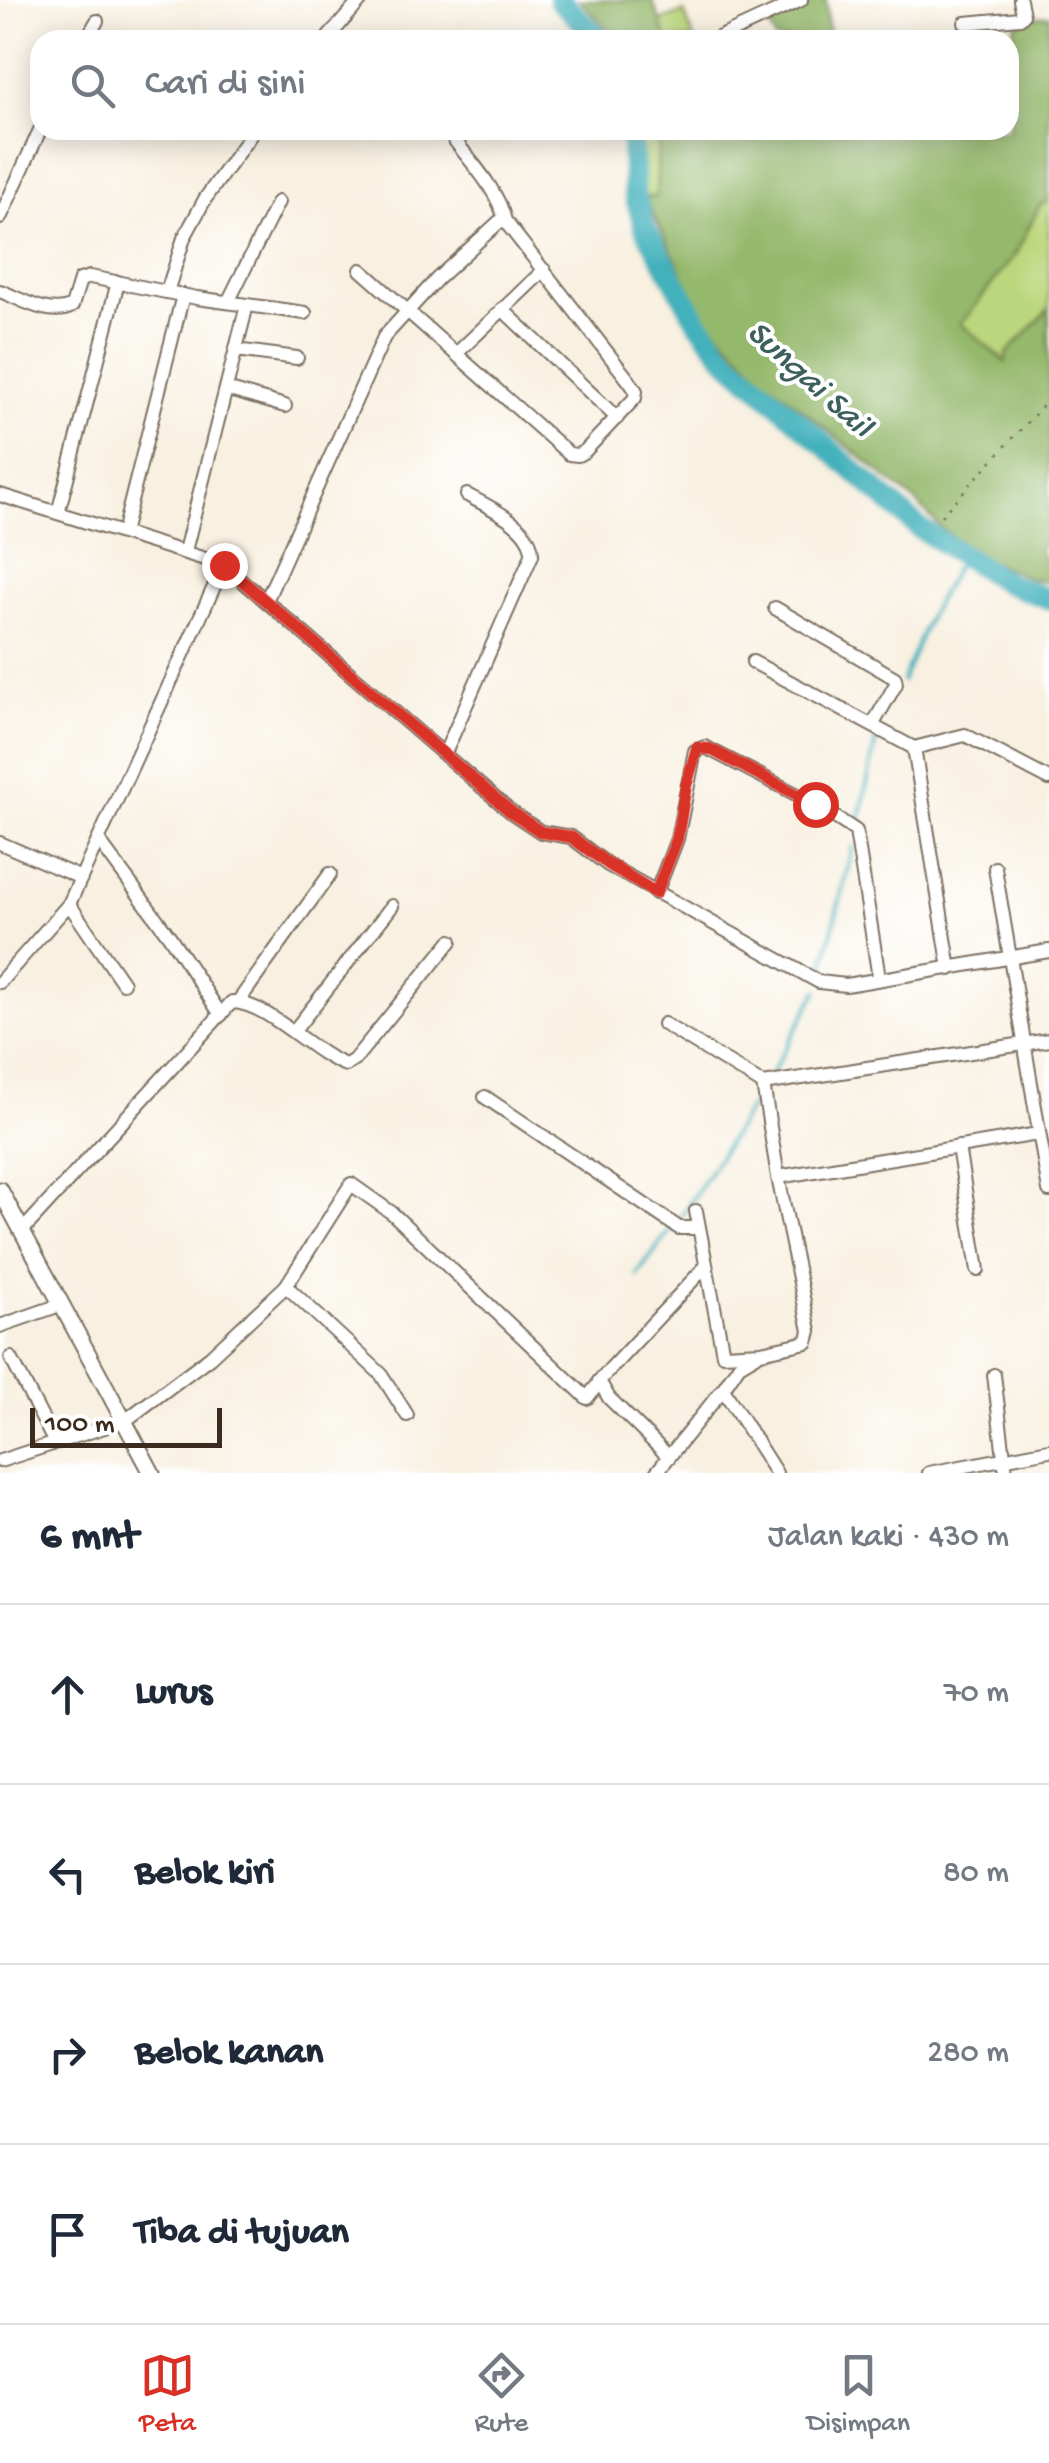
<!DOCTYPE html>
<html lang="id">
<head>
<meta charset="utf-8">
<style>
  body { margin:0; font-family:"Gochi Hand",sans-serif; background:#f6f6f7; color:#1f2937 }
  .scale { position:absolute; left:30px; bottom:25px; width:192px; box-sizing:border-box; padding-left:10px; border:5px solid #3b2a1e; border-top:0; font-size:28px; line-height:35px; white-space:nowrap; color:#3b2a1e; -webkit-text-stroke:8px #fff; paint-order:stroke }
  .stop { position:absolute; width:30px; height:30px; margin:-22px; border:8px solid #d93025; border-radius:50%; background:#fff }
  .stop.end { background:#d93025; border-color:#fff; box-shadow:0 2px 10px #0008 }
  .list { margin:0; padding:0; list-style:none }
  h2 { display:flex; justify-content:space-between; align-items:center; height:130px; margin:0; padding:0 40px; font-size:42px }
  h2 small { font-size:32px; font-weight:400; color:#747a83 }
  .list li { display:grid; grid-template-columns:65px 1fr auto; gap:30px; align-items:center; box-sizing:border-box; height:180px; padding:0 40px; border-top:2px solid #e0e1e3 }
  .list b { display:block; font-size:38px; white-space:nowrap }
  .list em { font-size:32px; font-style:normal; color:#747a83 }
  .icon { flex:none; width:55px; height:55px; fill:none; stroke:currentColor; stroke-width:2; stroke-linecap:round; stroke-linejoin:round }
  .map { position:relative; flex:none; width:1049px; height:1473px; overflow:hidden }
  .search { position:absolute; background:#fff; box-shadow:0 5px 25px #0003; left:30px; right:30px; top:30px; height:110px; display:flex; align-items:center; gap:25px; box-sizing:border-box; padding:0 35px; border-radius:30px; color:#747a83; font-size:38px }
  .sheet { height:850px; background:#fff }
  nav { display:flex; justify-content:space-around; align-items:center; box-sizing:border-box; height:140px; border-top:2px solid #e0e1e3; background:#fff; font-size:28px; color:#747a83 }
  nav a { display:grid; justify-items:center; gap:5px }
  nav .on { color:#d93025 }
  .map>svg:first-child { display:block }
  .green { fill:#bbd77d; stroke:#7b804e; stroke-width:2.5 }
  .forest { fill:#94b86c; stroke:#687145; stroke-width:2.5 }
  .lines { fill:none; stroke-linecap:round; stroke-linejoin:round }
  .stream { stroke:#42b1bc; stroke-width:4 }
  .river { stroke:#42b1bc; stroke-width:22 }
  .minor-casing { stroke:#7d6f62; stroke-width:16 }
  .tertiary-casing { stroke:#7d6f62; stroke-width:19 }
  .path { stroke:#7d6f62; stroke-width:2.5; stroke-dasharray:2.5 8; stroke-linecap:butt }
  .minor { stroke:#fff; stroke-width:12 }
  .tertiary { stroke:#fff; stroke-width:15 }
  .route { stroke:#d93025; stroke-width:12 }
  .labels { text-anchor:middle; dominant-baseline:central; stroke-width:8; stroke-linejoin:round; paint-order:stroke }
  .water-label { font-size:35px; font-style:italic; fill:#3e605d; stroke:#fff }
</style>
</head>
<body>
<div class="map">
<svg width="1049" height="1473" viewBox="0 0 1049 1473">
  <rect width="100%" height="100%" fill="#fff"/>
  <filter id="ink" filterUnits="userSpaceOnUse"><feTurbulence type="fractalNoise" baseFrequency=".01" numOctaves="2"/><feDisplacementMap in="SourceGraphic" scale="20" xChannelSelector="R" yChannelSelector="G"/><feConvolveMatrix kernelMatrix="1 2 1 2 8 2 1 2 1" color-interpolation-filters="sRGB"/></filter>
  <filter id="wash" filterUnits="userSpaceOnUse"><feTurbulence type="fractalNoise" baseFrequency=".0048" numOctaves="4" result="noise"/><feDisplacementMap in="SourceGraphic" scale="40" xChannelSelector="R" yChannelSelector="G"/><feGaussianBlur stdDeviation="2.25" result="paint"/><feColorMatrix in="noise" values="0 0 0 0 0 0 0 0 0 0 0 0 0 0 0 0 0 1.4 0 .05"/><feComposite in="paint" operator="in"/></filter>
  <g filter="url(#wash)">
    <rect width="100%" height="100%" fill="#f8f0e0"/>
    <g class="green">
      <path d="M684 12 694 40H667L660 21Z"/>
      <path d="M641 130H659L656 196 645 198 642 192Z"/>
      <path d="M1049 199V309L1007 353 1006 362 961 324 1016 253 1040 205Z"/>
    </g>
    <g class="forest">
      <path d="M579 0H652L667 40H618Z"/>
      <path d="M815 0H826L829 40H776L768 22Z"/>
      <path d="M1049 15V199L1040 205 1016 253 961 324 1005 362 1007 353 1049 309V540L1040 548 1042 557 1049 559V582L1031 579 980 557 941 528 915 501 761 376 703 315 645 198 656 196 659 130H1009V68L1015 25 1030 18Z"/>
    </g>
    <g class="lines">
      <g class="stream">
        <path d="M902 682 930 613 963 555"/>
        <path d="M860 819 877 734"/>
        <path d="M822 972 853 847"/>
        <path d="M771 1074 818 990"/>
        <path d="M681 1217 758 1095"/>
        <path d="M637 1275 670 1230"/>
      </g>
      <g class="river">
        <path d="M559 0 601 40"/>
        <path d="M631 130 634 193 645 228 697 321 726 358 919 528 1006 583 1049 599"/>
      </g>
    </g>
  </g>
  <g filter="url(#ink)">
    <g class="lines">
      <g class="minor-casing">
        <g id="minor">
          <path d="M965 23 1020 18 1023 15 1020 0"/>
          <path d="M86 40 97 21"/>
          <path d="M326 40 361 0"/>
          <path d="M714 40 801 0"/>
          <path d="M0 218 40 130"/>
          <path d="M361 270 569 454 578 455 585 451 635 398 636 391 630 382 505 221C498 188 466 157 447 130"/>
          <path d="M0 291C21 299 51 318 72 306L80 280 90 277 197 298 305 313"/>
          <path d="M167 292 184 238 205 199 254 130"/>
          <path d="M228 302 278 202"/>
          <path d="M502 309 617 418"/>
          <path d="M236 350 297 358"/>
          <path d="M457 353 544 270"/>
          <path d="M226 389 285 406"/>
          <path d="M0 495 224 565 511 812 541 832 571 837 608 865 819 982 846 985 1049 951"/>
          <path d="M58 513 118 282"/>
          <path d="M123 533 183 295"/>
          <path d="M185 551 247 305"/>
          <path d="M266 601 384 337 437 279 499 222 505 221"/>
          <path d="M775 608 895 678 896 684 873 724"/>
          <path d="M753 662 914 748 965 735 1049 779"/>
          <path d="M914 748 950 969"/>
          <path d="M445 753 532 555C533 526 489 507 467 495"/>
          <path d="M99 841 170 937 221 1015"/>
          <path d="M0 843 81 878"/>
          <path d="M995 868 1049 1191"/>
          <path d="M656 893 677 839 695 751 705 747 815 804 856 831 879 978"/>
          <path d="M69 904 123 983"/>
          <path d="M0 982 69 904 224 565"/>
          <path d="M238 1002 330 874"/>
          <path d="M664 1024 763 1084"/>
          <path d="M294 1031 392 906"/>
          <path d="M763 1084 1049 1040"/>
          <path d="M485 1097 679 1228H699"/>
          <path d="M958 1147 978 1270"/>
          <path d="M778 1177 1038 1134"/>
          <path d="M696 1211 723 1354 761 1352 807 1342 810 1331 778 1177 763 1084"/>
          <path d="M23 1230 232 1002C269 1003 312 1054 346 1065L354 1060 451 941"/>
          <path d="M286 1286 381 1374 407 1415"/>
          <path d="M0 1326 60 1305"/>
          <path d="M756 1355 739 1365 723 1389 776 1473"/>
          <path d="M11 1358 55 1443"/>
          <path d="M994 1375 1006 1473"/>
          <path d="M669 1457 609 1398 599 1381 705 1267"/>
          <path d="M0 1461 126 1420 210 1357 286 1286 351 1184 392 1213 587 1398 599 1383"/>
          <path d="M656 1473 723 1389"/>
          <path d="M929 1473 1049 1450"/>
        </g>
      </g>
      <g class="tertiary-casing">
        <path id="tertiary" d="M0 1190 152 1473"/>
      </g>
      <path class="path" d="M941 516 1049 399"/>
      <use href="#minor" class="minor"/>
      <use href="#tertiary" class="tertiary"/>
    </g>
  </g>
  <g class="lines" filter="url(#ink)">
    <path class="route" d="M224 565 511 812 541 832 571 837 608 864 656 893 677 839 686 786 697 748 710 749 815 804"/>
  </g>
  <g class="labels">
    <g class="water-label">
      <text transform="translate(808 381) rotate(42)">Sungai Sail</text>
    </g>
  </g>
</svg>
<div class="scale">100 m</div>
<div class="stop" style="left:815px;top:804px"></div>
<div class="stop end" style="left:224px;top:565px"></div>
<div class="search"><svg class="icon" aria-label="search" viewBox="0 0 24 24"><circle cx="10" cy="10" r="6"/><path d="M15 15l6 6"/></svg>Cari di sini</div>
</div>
<section class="sheet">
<h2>6 mnt<small>Jalan kaki · 430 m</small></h2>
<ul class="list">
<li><svg class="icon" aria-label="ahead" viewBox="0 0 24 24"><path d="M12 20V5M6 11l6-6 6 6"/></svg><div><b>Lurus</b></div><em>70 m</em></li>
<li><svg class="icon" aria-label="left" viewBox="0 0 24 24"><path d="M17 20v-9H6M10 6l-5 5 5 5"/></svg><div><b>Belok kiri</b></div><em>80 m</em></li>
<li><svg class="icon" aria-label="right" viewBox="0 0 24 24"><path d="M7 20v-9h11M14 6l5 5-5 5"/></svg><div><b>Belok kanan</b></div><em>280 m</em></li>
<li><svg class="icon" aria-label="arrive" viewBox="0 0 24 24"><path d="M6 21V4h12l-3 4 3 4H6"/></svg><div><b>Tiba di tujuan</b></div></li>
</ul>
</section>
<nav>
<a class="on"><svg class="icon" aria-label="map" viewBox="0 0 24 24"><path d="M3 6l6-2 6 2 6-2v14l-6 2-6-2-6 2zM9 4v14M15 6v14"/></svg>Peta</a>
<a><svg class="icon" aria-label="directions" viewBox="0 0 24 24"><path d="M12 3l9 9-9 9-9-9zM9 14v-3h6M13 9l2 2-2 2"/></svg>Rute</a>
<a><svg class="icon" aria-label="saved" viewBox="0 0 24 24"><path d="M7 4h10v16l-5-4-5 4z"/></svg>Disimpan</a>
</nav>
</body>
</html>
